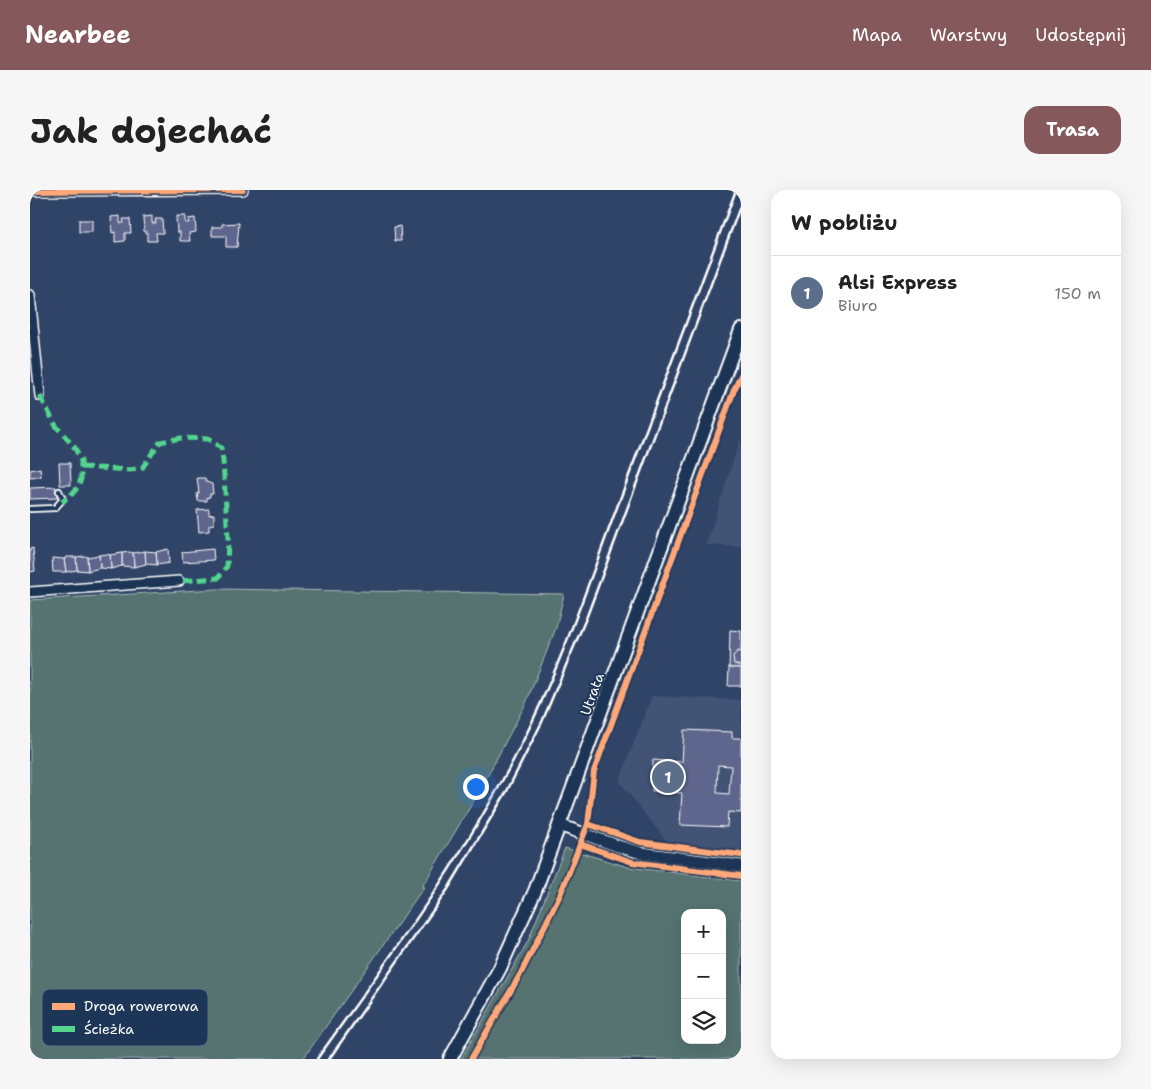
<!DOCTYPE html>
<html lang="pl">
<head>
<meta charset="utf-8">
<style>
  body { margin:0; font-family:"Shantell Sans",sans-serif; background:#f6f6f6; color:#222 }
  .controls { position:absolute; right:15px; bottom:15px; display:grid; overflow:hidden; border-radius:10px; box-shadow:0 5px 20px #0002 }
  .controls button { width:45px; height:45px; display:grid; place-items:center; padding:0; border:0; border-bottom:1px solid #e0e0e0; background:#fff; color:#222; font:25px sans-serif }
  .you { position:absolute; left:445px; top:596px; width:18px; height:18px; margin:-12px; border:4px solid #fff; border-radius:50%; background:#1a73e8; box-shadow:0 0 0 8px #1a73e833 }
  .badge { display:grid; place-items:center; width:32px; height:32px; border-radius:50%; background:#85585c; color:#fff; font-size:16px; font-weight:700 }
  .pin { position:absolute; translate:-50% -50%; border:2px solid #fff; box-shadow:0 1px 5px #0006 }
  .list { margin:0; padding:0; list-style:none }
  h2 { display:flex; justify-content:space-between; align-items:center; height:65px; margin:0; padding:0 20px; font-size:21px }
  h2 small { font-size:16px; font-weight:400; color:#767676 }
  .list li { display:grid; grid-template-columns:32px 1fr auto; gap:15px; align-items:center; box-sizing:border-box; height:75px; padding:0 20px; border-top:1px solid #e0e0e0 }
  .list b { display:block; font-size:19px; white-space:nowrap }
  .list p { margin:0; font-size:16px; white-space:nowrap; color:#767676 }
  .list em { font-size:16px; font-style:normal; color:#767676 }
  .icon { flex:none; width:28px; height:28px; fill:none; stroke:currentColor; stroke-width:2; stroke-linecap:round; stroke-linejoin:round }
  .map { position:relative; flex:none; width:711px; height:869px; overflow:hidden; border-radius:15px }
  header { display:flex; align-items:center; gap:30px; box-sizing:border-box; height:70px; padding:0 25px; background:#85585c; color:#fff }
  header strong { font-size:24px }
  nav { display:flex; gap:28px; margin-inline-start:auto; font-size:18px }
  .intro { display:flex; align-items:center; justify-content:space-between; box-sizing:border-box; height:120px; padding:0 30px }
  h1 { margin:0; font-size:35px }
  .button { padding:12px 22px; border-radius:15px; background:#85585c; color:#fff; font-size:18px; font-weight:700 }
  main { display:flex; gap:30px; padding:0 30px }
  aside { flex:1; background:#fff; border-radius:15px; box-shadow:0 5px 20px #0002 }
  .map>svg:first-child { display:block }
  .built { fill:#425275 }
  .green { fill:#577371; stroke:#abb9b8; fill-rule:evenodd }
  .building { fill:#5e668d; stroke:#fff; fill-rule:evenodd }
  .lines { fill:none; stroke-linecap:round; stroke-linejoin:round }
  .service-casing { stroke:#fff; stroke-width:8 }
  .minor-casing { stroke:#fff; stroke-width:12 }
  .tertiary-casing { stroke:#fff; stroke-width:15 }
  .secondary-casing { stroke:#fff; stroke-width:16 }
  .service { stroke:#1d3557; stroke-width:4.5 }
  .minor { stroke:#1d3557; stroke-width:9 }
  .tertiary { stroke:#1d3557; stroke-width:11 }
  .secondary { stroke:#1d3557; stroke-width:12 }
  .rail { stroke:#fff; stroke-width:2.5 }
  .quiet { stroke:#53d58f; stroke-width:5; stroke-dasharray:10 5; stroke-linecap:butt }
  .cycleway-casing { stroke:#1d3557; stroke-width:9 }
  .cycleway { stroke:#fea87a; stroke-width:6 }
  .labels { text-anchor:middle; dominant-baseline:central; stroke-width:4; stroke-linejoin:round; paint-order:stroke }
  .street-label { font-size:14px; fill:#fff; stroke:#1d3557 }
  .key { fill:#1d3557; stroke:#617289; stroke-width:1 }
  .key-label { font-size:14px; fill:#fff }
</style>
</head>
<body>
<header>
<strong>Nearbee</strong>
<nav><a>Mapa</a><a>Warstwy</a><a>Udostępnij</a></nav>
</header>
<div class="intro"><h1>Jak dojechać</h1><a class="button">Trasa</a></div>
<main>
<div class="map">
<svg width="711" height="869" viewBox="0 0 711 869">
  <rect width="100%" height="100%" fill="#304467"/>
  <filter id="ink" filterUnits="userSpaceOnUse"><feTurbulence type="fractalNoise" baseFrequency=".02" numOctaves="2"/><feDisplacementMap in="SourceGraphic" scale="10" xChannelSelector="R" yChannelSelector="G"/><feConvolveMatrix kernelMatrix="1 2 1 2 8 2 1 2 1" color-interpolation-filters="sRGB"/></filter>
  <g filter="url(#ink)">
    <g class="built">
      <path d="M711 246V357L676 355Z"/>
      <path d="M622 506 711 510V663L639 654 589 591Z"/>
    </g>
    <g class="green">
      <path d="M187 399 534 404 526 438 496 513 449 602 392 697H394L273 869H0V410Z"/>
      <path d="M535 658 598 677 711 691V869H431L498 751ZM655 723H692V850H655Z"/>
    </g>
    <g class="building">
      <path d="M90 26V33H94L93 29H100L101 43H95V51L85 52V42L82 43 81 27Z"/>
      <path d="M122 26V33H126L125 29H132L133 43H126L127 51H117V42H114L113 27Z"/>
      <path d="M146 26H155V33H159L158 29 165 28 166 42 159 43 160 51H150V42H147Z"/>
      <rect x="49" y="30" width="13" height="12"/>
      <path d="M209 33 207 57H196V46H182V37H192V34Z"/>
      <path d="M370 36 371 51H365L364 37Z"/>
      <path d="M29 273H40L41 295H30Z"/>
      <path d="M10 278 11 287 0 288V280Z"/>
      <path d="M167 288H175L176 292 182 294 183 304H180V307H177V311H168L167 303H169Z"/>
      <path d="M26 297 27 308 0 309V298Z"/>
      <path d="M179 319V325L184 324V334L179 335V341L169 342 167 320Z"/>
      <path d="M3 358 5 381 0 382V359Z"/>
      <path d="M138 359 139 373 127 375 126 362Z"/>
      <path d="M183 359 184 370 153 372 152 362Z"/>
      <path d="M115 361 116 374 104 377 103 363Z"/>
      <path d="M115 361 126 362 127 375 116 374Z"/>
      <path d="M100 362 103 363 104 377 92 376V363Z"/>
      <path d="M92 363V376L81 379 80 365Z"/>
      <path d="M77 364 80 365 81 379 70 378 69 365Z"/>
      <path d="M69 365 70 378 58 381 57 367Z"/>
      <path d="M55 366 57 367 58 381 47 380 46 367Z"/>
      <path d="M37 367H46L47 380 36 382 34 369Z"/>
      <path d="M22 368 34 369 36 382H23Z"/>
      <path d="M700 440 711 441V478H699Z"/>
      <path d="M708 461 711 462V476L704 474 703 466Z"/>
      <path d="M699 478H711V496H698Z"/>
      <path d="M654 540 702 542V548H711V623L698 622 697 637 650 635 652 603 622 601 623 570 652 572ZM688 575 701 576 699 604 687 603Z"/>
    </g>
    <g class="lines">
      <g class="service-casing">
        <path id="service" d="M0 319 25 318 33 309 29 301"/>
      </g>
      <g class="minor-casing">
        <g id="minor">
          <path d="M0 1 213 0"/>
          <path d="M0 105 10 206"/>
          <path d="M0 402 149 391"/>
        </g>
      </g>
      <g class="tertiary-casing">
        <path id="tertiary" d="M529 635 588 656 611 663 711 676"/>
      </g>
      <g class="secondary-casing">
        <path id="secondary" d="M420 869 470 778 505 701 711 140"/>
      </g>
      <use href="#service" class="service"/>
      <use href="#minor" class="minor"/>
      <use href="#tertiary" class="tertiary"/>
      <use href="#secondary" class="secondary"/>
      <g class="rail">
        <path d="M287 869C359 768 433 669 489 559 528 482 556 400 586 320 626 213 666 107 706 0"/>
        <path d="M299 869 418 699 477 601 512 532 557 426 711 14"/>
      </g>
      <g class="quiet">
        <path d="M10 206 26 236 45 258 51 271V289L48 297 42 304 32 312"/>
        <path d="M51 277 100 280 112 278 130 252 151 248 178 249 191 258 193 271 198 349 197 376 188 388 149 391"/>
      </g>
      <g class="cycleway-casing">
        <g id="cycleway">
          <path d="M0 1 213 0"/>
          <path d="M558 634 610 652 711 665"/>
          <path d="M550 654 602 672 711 686"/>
          <path d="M441 869 491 783 530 705 558 634 564 581 704 200 711 185"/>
        </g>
      </g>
      <use href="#cycleway" class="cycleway"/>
    </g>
  </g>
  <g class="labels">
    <g class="street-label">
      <text transform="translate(562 504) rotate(-70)">Utrata</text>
    </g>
  </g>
  <rect x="12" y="799" width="166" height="57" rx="8" class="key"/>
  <rect x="22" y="813" width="23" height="7" fill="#fea87a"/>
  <rect x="22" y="836" width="23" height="6" fill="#53d58f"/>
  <g class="key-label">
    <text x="54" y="821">Droga rowerowa</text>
    <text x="54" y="844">Ścieżka</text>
  </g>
</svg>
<div class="controls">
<button>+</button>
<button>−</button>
<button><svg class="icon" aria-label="layers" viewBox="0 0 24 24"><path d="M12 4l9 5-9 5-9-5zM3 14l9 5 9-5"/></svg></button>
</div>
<div class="you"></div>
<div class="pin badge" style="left:638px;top:587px;background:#5c6f8a">1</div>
</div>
<aside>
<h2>W pobliżu<small></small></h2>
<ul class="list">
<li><span class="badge" style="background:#5c6f8a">1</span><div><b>Alsi Express</b><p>Biuro</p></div><em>150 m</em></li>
</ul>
</aside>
</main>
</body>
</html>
